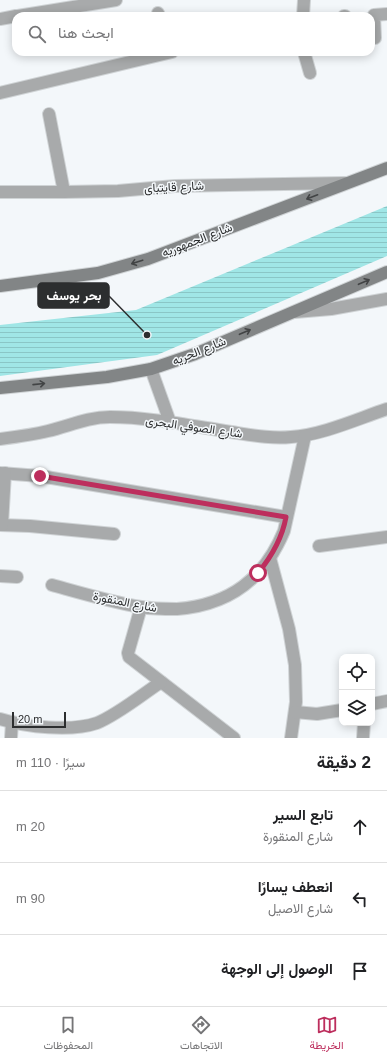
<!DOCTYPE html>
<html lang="ar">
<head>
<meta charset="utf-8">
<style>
  body { margin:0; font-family:Arial,Vazirmatn,sans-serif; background:#f6f6f6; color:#202124; direction:rtl }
  .controls { position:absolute; right:12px; bottom:12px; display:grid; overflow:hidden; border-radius:8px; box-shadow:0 2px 10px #0003 }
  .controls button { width:36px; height:36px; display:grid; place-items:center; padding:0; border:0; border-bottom:1px solid #e0e0e0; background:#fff; color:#202124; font:20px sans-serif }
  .scale { position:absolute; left:12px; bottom:10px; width:54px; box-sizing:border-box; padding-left:4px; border:2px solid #2c2e2f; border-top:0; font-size:11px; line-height:14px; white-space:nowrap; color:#2c2e2f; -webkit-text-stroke:3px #f3f7fa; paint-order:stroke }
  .stop { position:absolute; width:12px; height:12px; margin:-9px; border:3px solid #bd2e5d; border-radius:50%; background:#fff }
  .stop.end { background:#bd2e5d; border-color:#fff; box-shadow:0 1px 4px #0008 }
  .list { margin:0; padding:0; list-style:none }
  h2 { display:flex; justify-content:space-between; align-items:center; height:52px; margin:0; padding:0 16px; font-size:17px }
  h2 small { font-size:13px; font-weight:400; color:#757577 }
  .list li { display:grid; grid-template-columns:26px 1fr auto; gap:12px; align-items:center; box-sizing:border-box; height:72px; padding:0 16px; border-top:1px solid #e0e0e0 }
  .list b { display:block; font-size:15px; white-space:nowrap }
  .list p { margin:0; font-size:13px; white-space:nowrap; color:#757577 }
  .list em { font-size:13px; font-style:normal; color:#757577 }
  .icon { flex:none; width:22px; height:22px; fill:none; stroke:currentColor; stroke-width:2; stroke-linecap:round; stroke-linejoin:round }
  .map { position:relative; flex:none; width:387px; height:738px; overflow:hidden; direction:ltr }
  .search { position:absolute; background:#fff; box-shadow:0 2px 10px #0003; left:12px; right:12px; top:12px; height:44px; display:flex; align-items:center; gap:10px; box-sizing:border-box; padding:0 14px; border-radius:12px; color:#757577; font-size:15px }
  .sheet { height:268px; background:#fff }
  nav { display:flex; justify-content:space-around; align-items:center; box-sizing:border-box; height:56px; border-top:1px solid #e0e0e0; background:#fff; font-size:11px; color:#757577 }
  nav a { display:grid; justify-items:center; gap:2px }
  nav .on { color:#bd2e5d }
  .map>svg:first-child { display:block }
  .water { fill:url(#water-rules) }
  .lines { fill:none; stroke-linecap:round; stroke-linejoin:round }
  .street-casing { stroke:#cfd3d5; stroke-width:14 }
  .secondary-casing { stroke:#cfd3d5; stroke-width:14 }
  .street { stroke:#a8aaab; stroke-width:12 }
  .secondary { stroke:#828586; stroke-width:12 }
  .oneway { stroke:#424445 }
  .route { stroke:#bd2e5d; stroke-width:5 }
  .labels { text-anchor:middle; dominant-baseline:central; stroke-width:3; stroke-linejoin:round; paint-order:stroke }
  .street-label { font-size:12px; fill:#2c2e2f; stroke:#f3f7fa }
  .leader { fill:none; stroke:#2c2e2f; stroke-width:1.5 }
  .callout-dot { fill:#2c2e2f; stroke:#f3f7fa; stroke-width:1.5 }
  .callout { fill:#2c2e2f; stroke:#2c2e2f; stroke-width:1.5 }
  .callout-label { font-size:13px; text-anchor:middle; font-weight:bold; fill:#fff }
</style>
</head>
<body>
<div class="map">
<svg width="387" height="738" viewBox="0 0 387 738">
  <defs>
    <pattern id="water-rules" width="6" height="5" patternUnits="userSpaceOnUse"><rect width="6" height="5" fill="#a0e6e6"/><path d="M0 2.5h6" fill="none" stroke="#8ac6c6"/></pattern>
  </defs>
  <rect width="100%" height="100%" fill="#f3f7fa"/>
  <path class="water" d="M387 206V256L157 355 0 376V325L136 310Z"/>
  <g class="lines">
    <g class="street-casing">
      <g id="street">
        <path d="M158 13 159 16"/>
        <path d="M18 16 116 0"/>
        <path d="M303 16 304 0"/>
        <path d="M344 16H345"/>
        <path d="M0 19 16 16"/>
        <path d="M375 38 374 15 387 14"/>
        <path d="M304 52 310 73"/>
        <path d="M0 93 172 52"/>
        <path d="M49 114 64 192"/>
        <path d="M0 192H64L118 191 175 186 345 183"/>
        <path d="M295 312 331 309 387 299"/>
        <path d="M151 369 170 422"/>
        <path d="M0 439C16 437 32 435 48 431 69 426 88 417 110 417 149 417 192 426 231 432 251 435 271 439 291 437 322 435 357 419 387 409"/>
        <path d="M0 473 40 476 286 517"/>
        <path d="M0 525 30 526 114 534"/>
        <path d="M2 525 5 473"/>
        <path d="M319 546 387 537"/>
        <path d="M270 558 289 629 295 665 296 702 291 738"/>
        <path d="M0 576 17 577"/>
        <path d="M52 585C81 593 111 602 141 607 153 609 165 609 177 609 230 605 264 579 284 531L305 436"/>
        <path d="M141 607 128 653 129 657 234 738"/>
        <path d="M372 704 387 701"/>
        <path d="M295 712 317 714 342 710"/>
        <path d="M0 719C26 727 71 732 97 723 117 715 143 694 161 682"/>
        <path d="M11 738 12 722"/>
        <path d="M363 738 364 723"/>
      </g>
    </g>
    <g class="secondary-casing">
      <g id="secondary">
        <path d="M0 286 98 273 148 259 387 168"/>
        <path d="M0 388 107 377 151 369 195 354 387 272"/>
      </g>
    </g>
    <use href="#street" class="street"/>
    <use href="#secondary" class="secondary"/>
  </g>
  <defs><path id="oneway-shaft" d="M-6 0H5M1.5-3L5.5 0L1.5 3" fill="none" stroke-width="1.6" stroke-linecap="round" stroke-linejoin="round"/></defs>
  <g class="oneway">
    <use href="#oneway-shaft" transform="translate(312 197) rotate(159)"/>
    <use href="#oneway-shaft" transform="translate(137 262) rotate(162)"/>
    <use href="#oneway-shaft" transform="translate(364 282) rotate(-23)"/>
    <use href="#oneway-shaft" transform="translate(245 332) rotate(-23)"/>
    <use href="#oneway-shaft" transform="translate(39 384) rotate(-6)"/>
  </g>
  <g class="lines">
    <path class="route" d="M40 476 286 517C282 539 272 556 258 573"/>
  </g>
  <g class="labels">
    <g class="street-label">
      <text transform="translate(174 187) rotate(-3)">شارع قايتباى</text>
      <text transform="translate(197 240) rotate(-21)">شارع الجمهوريه</text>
      <text transform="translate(199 351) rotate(-22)">شارع الحريه</text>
      <text transform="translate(194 427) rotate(8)">شارع الصوفي البحرى</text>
      <text transform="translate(125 602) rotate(11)">شارع المنقورة</text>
    </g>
  </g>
  <path class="leader" d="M147 335L109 296"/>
  <circle class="callout-dot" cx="147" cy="335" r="4"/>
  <rect class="callout" x="38" y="283" width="71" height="25" rx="4"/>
  <g class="callout-label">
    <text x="74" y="300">بحر يوسف</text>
  </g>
</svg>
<div class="controls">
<button><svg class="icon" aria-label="locate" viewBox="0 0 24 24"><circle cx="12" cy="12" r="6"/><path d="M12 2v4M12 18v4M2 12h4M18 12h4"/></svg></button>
<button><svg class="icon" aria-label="layers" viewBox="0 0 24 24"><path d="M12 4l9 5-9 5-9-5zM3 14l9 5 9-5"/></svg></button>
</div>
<div class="scale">20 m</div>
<div class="stop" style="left:258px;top:573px"></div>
<div class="stop end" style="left:40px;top:476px"></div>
<div class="search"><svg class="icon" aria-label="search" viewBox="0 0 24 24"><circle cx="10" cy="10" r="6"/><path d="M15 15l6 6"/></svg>ابحث هنا</div>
</div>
<section class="sheet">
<h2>2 دقيقة<small>سيرًا · 110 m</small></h2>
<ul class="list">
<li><svg class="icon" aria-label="ahead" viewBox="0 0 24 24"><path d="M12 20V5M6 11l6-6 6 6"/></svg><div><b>تابع السير</b><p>شارع المنقورة</p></div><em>20 m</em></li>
<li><svg class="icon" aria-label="left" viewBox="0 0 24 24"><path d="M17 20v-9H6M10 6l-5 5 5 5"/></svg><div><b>انعطف يسارًا</b><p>شارع الاصيل</p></div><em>90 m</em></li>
<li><svg class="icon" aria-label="arrive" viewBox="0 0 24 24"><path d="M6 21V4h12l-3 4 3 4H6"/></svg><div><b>الوصول إلى الوجهة</b></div></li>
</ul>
</section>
<nav>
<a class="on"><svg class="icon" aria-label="map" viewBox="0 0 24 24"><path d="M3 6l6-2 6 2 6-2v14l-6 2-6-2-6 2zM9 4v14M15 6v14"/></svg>الخريطة</a>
<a><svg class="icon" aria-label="directions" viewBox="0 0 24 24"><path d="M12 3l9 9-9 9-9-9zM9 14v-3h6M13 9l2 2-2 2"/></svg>الاتجاهات</a>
<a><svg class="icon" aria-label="saved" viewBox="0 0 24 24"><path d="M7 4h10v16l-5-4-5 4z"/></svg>المحفوظات</a>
</nav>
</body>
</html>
